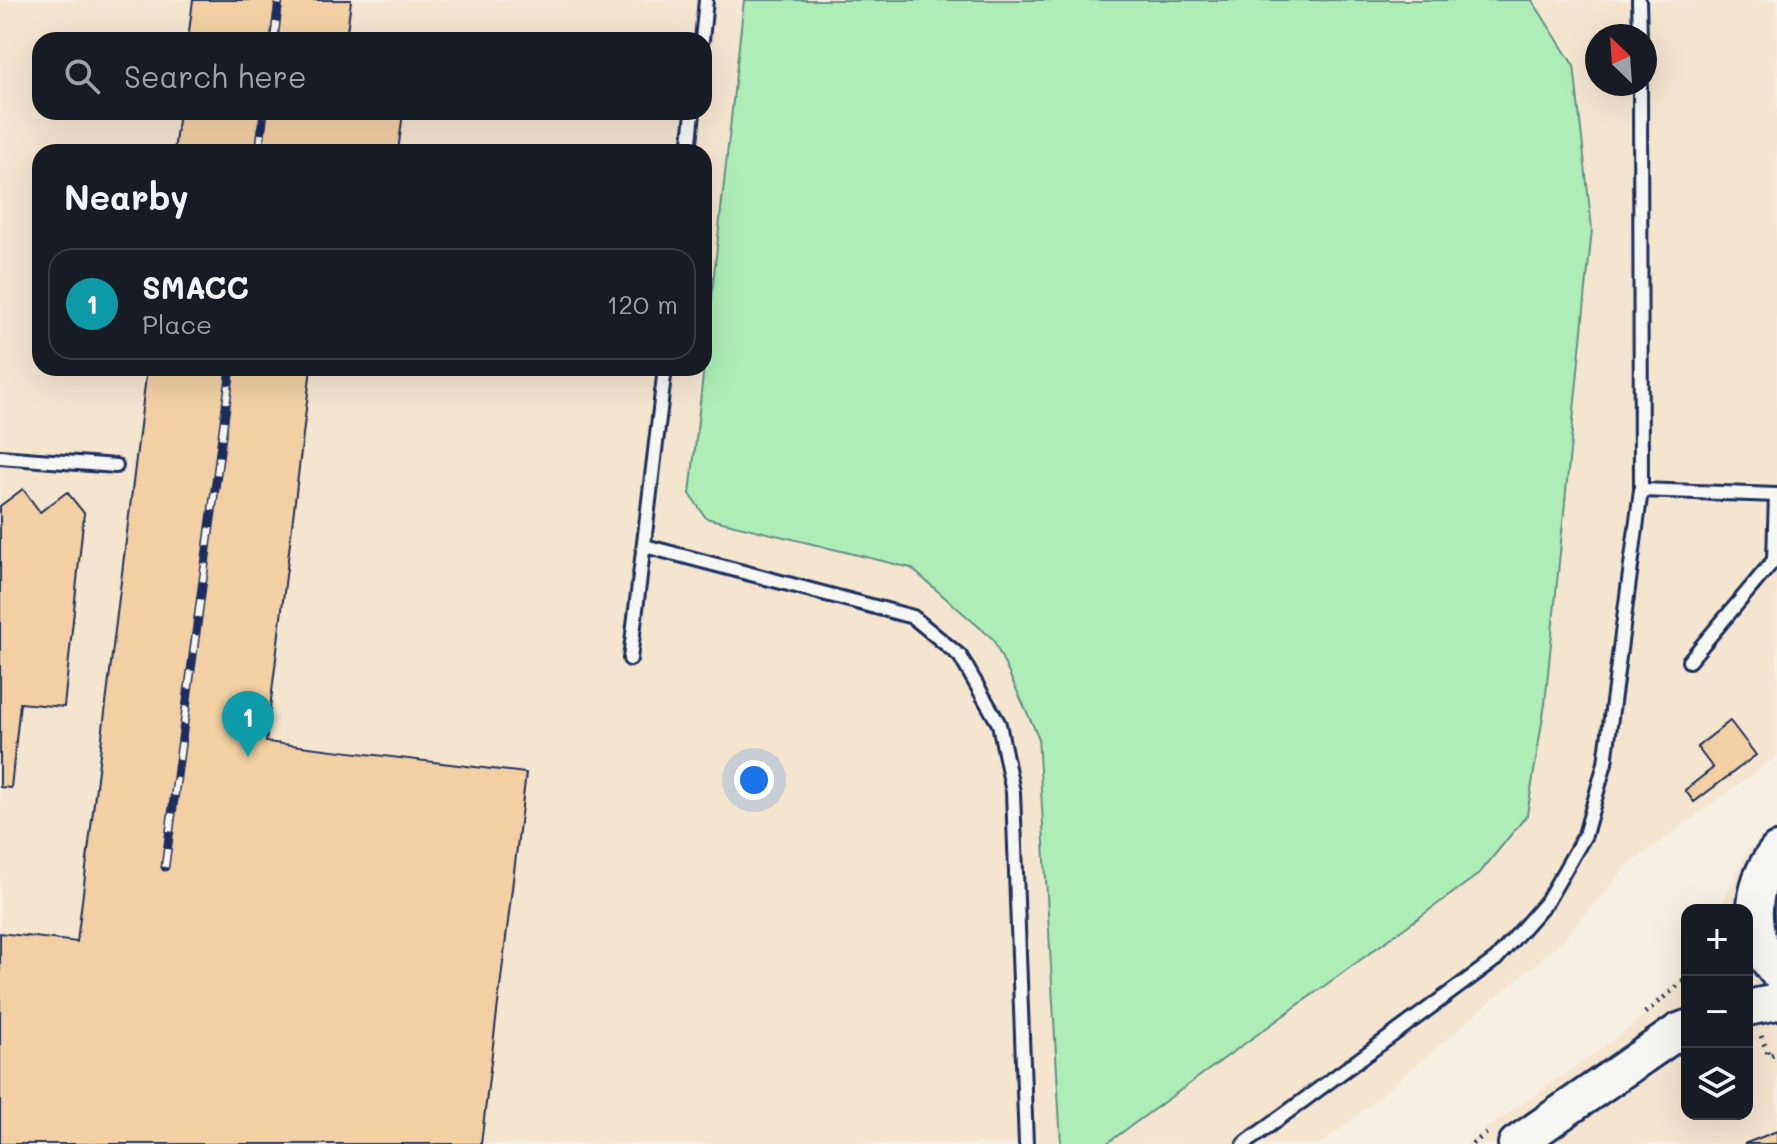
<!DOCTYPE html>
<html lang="en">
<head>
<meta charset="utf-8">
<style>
  body { margin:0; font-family:Mali,sans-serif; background:#20242c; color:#f1f3f6 }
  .controls { position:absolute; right:24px; bottom:24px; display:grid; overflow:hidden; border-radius:16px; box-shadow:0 8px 32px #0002 }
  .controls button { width:72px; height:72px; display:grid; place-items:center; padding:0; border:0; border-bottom:2px solid #363941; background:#171b24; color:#f1f3f6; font:40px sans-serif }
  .compass { position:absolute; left:1585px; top:24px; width:72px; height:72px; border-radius:50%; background:#171b24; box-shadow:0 8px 32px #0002; rotate:335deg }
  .you { position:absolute; left:754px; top:780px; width:28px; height:28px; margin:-20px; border:6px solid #fff; border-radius:50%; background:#1a73e8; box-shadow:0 0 0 12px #1a73e833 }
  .badge { display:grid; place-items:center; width:52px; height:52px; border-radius:50%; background:#d1495b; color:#fff; font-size:26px; font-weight:700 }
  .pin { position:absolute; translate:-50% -66px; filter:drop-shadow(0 2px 4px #0008) }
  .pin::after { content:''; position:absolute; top:42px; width:28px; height:24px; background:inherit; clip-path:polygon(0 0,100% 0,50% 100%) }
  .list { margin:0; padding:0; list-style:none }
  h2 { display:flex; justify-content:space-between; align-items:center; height:104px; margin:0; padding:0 32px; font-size:34px }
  h2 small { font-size:26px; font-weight:400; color:#9ea1a6 }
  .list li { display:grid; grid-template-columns:52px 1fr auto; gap:24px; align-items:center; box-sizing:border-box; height:112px; margin:0 16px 16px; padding:0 16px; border:2px solid #363941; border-radius:24px }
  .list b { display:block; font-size:30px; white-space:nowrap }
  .list p { margin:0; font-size:26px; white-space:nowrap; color:#9ea1a6 }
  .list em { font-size:26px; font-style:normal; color:#9ea1a6 }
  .icon { flex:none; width:44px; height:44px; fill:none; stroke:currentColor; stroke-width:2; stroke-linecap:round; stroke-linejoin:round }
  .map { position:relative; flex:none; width:1777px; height:1144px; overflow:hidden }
  .search { position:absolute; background:#171b24; box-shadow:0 8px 32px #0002; left:32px; top:32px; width:680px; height:88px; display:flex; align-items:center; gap:20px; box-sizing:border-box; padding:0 28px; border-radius:24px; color:#9ea1a6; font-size:30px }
  .panel { position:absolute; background:#171b24; box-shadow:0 8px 32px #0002; left:32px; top:144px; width:680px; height:232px; border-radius:24px }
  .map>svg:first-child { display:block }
  .built { fill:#f4e5cf; fill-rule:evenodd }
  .green { fill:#aeeeb6; stroke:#648e8a; stroke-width:2 }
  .building { fill:#f3d0a4; stroke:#1b2f5e; stroke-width:2 }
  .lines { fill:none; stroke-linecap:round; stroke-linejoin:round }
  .lane-casing { stroke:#1b2f5e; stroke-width:18 }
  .secondary-casing { stroke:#1b2f5e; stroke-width:40 }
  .path { stroke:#1b2f5e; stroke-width:5; stroke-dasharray:2 6; stroke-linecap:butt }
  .lane { stroke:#f6f6f2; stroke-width:12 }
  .secondary { stroke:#f6f6f2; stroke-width:34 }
  .rail-casing { stroke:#1b2f5e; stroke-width:9 }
  .rail { stroke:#f6f6f2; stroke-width:6; stroke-dasharray:18; stroke-linecap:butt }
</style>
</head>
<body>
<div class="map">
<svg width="1777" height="1144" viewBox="0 0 1777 1144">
  <rect width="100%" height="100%" fill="#f5eee2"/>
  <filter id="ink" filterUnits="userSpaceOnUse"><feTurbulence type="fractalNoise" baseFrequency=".0125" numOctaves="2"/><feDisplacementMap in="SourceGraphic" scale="16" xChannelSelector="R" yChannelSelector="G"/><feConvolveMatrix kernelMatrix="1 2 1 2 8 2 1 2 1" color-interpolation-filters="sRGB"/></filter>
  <g filter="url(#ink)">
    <g class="built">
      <path d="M0 0H1777V756L1627 866 1563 940 1347 1124 1320 1144H0ZM1597 36H1645V84H1597ZM40 40H704V112H40ZM40 152H704V368H40Z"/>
      <path d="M1777 828V1144H1465L1632 1027 1687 969V1114H1747V910H1719L1747 852Z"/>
    </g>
    <path class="green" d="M744 0H1532L1574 66 1592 229 1545 704 1527 815 1479 874 1106 1144H1061L1038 736 993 639 911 568 706 518 690 494Z"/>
    <g class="building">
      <path d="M193 0H351L346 40H188Z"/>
      <path d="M179 112H403L398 152H174Z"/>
      <path d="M147 368H311L266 742 526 773 481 1144H0V933L77 942Z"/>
      <path d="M23 489 40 512 67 492 84 513 64 707 20 703 11 788 0 787V506Z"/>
      <path d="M1730 721 1756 755 1694 802 1685 790 1713 768 1697 747Z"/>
      <path d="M1777 1131V1144H1744Z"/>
    </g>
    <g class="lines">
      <g class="lane-casing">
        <g id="lane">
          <path d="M1639 0 1640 36"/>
          <path d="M702 40 706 0"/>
          <path d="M689 152 693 112"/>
          <path d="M0 457 116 466"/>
          <path d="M1641 490 1777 495"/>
          <path d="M645 546 913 617 960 656 999 724 1013 792 1026 1144"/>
          <path d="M630 659 665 368"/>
          <path d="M1689 661 1774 560 1776 495"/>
          <path d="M1244 1144 1496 959 1547 901 1585 835 1605 763 1641 490 1640 84"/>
        </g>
      </g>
      <g class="secondary-casing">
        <g id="secondary">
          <path d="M1777 851C1749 885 1746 937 1777 972"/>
          <path d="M1747 1008 1777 1002"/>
          <path d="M1516 1144 1679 1031 1687 1028"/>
        </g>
      </g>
      <g class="path">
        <path d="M1645 1013 1687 978"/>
        <path d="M1761 1036 1769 1056 1777 1052"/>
        <path d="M1472 1144 1487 1133"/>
      </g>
      <use href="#lane" class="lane"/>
      <use href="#secondary" class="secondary"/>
      <g class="rail-casing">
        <g id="rail">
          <path d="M274 40 279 0"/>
          <path d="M259 152 264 112"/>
          <path d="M165 867 231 368"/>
        </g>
      </g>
      <use href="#rail" class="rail"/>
    </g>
  </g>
</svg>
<div class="controls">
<button>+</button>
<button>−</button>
<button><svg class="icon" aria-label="layers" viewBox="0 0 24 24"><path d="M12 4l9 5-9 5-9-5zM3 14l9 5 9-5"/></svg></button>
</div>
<svg class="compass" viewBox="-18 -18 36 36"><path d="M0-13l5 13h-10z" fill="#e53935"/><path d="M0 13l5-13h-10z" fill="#9ea1a6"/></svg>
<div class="you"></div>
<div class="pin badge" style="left:248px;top:757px;background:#0f9aa8">1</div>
<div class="search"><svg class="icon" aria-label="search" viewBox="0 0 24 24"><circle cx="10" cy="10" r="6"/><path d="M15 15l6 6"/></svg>Search here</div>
<section class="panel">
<h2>Nearby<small></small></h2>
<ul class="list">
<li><span class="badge" style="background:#0f9aa8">1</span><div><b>SMACC</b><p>Place</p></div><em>120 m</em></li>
</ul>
</section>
</div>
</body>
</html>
